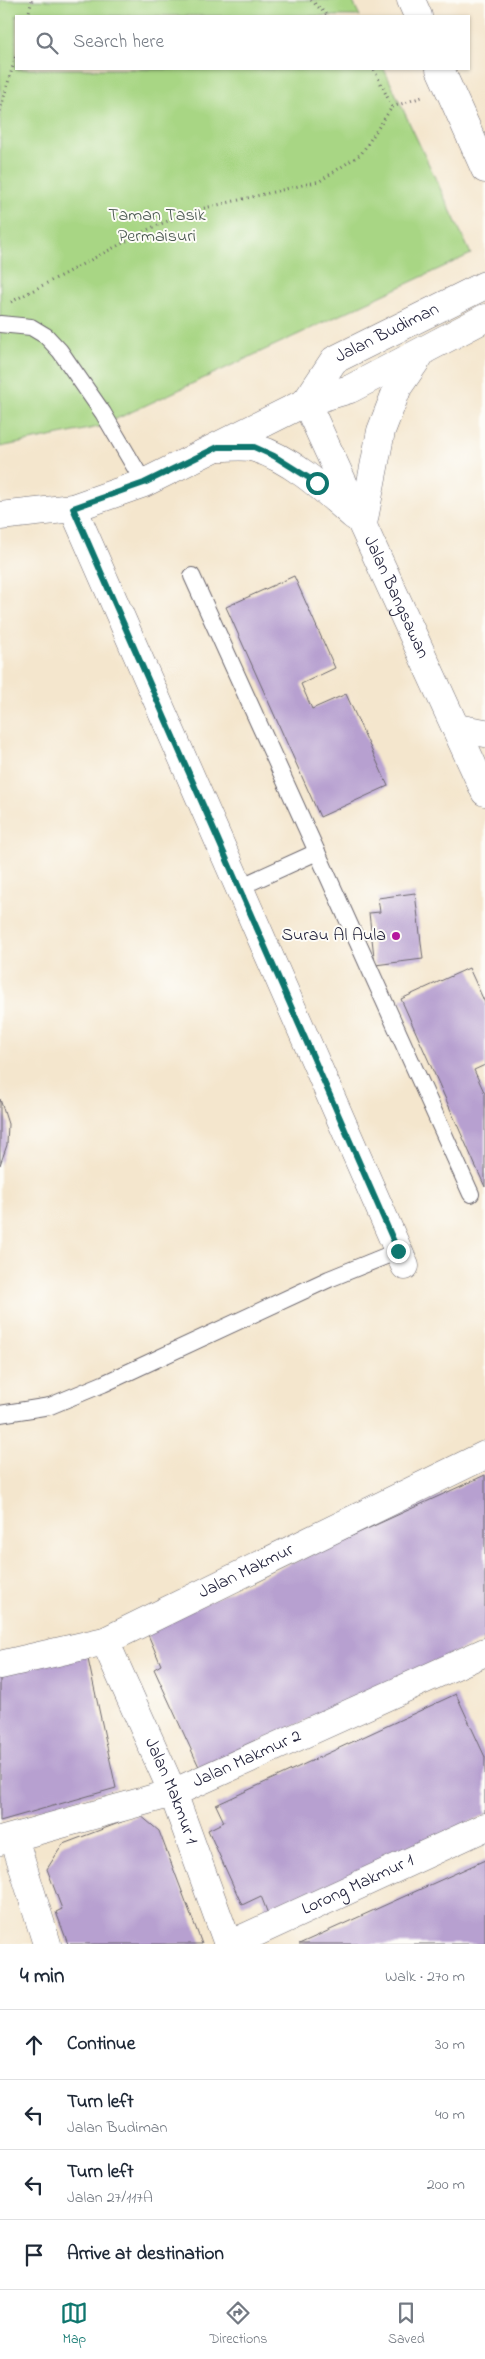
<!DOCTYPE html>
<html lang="en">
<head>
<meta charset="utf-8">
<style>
  body { margin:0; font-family:"Indie Flower",sans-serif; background:#f2f2f3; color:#1f2937 }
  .stop { position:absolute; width:15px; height:15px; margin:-11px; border:4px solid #0f766e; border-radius:50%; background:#fff }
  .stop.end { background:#0f766e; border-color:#fff; box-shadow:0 1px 5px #0008 }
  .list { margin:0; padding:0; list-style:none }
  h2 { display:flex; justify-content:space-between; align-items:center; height:65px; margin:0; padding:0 20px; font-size:21px }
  h2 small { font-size:16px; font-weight:400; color:#747a83 }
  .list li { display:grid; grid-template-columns:32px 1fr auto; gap:15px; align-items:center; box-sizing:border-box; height:70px; padding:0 20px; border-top:1px solid #e0e1e3 }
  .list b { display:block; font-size:19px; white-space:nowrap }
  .list p { margin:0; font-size:16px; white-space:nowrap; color:#747a83 }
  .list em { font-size:16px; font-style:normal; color:#747a83 }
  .icon { flex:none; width:28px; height:28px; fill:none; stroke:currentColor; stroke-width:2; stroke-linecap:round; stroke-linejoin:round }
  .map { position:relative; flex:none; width:485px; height:1944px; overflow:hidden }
  .search { position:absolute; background:#fff; box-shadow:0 1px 4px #0004; left:15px; right:15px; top:15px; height:55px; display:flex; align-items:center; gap:12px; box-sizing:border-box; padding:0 18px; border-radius:0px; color:#747a83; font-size:19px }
  .sheet { height:345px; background:#fff }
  nav { display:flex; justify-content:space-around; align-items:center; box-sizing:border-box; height:70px; border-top:1px solid #e0e1e3; background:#fff; font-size:14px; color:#747a83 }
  nav a { display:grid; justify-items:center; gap:2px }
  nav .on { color:#0f766e }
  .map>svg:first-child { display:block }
  .green { fill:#a8d684; stroke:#657c60 }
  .building { fill:#b7a0d0 }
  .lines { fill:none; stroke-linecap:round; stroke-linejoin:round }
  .service-casing { stroke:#6c676e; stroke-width:18 }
  .minor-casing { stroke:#6c676e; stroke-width:29 }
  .tertiary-casing { stroke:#6c676e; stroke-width:29 }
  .path { stroke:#6c676e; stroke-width:3; stroke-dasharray:1 4; stroke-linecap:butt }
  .service { stroke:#fff; stroke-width:16 }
  .minor { stroke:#fff; stroke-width:28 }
  .tertiary { stroke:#fff; stroke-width:28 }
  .route { stroke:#0f766e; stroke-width:6 }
  .poi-dot { fill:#b5179e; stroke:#fdfcf7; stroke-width:2 }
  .labels { text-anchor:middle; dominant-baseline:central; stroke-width:4; stroke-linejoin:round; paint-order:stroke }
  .park-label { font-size:18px; fill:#4a5851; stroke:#fdfcf7 }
  .street-label { font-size:18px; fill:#22223b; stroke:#fdfcf7 }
  .poi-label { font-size:18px; fill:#22223b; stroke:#fdfcf7; text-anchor:end }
</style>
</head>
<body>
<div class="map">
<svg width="485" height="1944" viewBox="0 0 485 1944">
  <rect width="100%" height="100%" fill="#fdfcf7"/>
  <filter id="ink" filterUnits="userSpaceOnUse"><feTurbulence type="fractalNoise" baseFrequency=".02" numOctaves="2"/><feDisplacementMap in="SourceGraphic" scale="10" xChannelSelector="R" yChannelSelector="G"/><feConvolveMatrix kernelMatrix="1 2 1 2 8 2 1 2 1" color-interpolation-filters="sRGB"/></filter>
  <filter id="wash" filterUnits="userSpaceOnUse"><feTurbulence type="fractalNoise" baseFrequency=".0096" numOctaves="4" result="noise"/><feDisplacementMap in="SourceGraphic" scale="20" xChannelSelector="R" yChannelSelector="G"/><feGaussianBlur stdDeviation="1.12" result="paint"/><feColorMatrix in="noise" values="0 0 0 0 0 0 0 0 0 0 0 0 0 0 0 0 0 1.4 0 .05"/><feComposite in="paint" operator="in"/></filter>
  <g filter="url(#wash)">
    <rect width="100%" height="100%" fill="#f4e6cd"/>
    <path class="green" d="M0 0H352L360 16H16V69H384L471 254 99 427 0 447Z"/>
    <g id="blocks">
      <g class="building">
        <path d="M294 576 335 668 301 684 312 709 346 694 388 786 320 817 226 607Z"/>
        <path d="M415 893 423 959 375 965 369 913 380 912 378 898Z"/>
        <path d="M469 968 485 1003V1065L474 1070 485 1094V1187L401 999Z"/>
        <path d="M0 1099 8 1124 7 1145 0 1165Z"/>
        <path d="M485 1475V1639L200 1769 154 1669 161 1665 146 1630Z"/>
        <path d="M86 1650 116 1788 0 1821V1673Z"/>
        <path d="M456 1694 485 1757V1815L268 1914 261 1896 242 1905 208 1830 224 1822 216 1805Z"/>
        <path d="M140 1815 159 1831 202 1944H68L56 1912 62 1909 47 1869 63 1844Z"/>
        <path d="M485 1860V1944H299Z"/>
      </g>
    </g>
  </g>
  <g filter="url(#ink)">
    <use href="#blocks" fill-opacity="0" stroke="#6c676e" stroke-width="1"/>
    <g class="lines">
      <g class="service-casing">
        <g id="service">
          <path d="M0 324 31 327 46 336 60 351 103 413 144 483"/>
          <path d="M192 576 317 852"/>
          <path d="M240 887 317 852 471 1194"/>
          <path d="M0 1414 50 1406 103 1384 329 1279 398 1251"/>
        </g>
      </g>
      <g class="minor-casing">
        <g id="minor">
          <path d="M411 0 418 16"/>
          <path d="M440 69 485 169"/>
          <path d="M73 508 405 1266"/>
          <path id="s1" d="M105 1641 173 1793 228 1944"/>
          <path id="s2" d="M0 1665 105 1641 485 1455"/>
          <path d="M14 1838 47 1944"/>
          <path id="s3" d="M0 1841 173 1793 485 1652"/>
          <path id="s4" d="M231 1944 485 1827"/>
        </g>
      </g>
      <g class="tertiary-casing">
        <g id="tertiary">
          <path id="s5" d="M306 402 485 792"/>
          <path id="s6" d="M306 402 334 360 485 285"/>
          <path d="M220 447C230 447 245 445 255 448 292 459 326 491 354 516"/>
          <path d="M0 516 73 508 144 483 306 402 350 389 485 318"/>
          <path d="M363 524 381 431 398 387 420 355"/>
          <path d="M456 728 485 733"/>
        </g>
      </g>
      <g class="path">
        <path d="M311 0 328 16"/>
        <path d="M28 16 32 0"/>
        <path d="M392 107 422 97"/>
        <path d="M0 111 16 55"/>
        <path d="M11 302 153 227 196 210 320 181 361 154 392 107 374 69"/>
      </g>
      <use href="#service" class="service"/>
      <use href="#minor" class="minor"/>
      <use href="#tertiary" class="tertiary"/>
    </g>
  </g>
  <g class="lines" filter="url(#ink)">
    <path class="route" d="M317 483 274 456 254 447H218L144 483 73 508 398 1251"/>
  </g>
  <circle class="poi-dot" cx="396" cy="936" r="5"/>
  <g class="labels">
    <g class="park-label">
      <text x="157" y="216">Taman Tasik<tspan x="157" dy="21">Permaisuri</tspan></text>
    </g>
    <g class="street-label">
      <text stroke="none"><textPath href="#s6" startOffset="110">Jalan Budiman</textPath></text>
      <text stroke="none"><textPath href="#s5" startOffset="215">Jalan Bangsawan</textPath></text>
      <text stroke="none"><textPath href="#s2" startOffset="265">Jalan Makmur</textPath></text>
      <text stroke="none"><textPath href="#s3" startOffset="261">Jalan Makmur 2</textPath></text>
      <text stroke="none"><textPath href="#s1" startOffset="164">Jalan Makmur 1</textPath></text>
      <text stroke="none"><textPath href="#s4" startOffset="140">Lorong Makmur 1</textPath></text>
    </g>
    <g class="poi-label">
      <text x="386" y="936">Surau Al Aula</text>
    </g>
  </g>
</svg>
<div class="stop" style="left:317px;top:483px"></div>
<div class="stop end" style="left:398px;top:1251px"></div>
<div class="search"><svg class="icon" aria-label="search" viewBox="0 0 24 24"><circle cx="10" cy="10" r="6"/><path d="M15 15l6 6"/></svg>Search here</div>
</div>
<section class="sheet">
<h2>4 min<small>Walk · 270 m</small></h2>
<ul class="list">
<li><svg class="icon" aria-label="ahead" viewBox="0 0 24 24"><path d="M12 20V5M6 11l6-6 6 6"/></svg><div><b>Continue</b></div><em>30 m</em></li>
<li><svg class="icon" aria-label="left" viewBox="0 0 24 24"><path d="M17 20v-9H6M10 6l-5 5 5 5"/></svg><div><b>Turn left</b><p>Jalan Budiman</p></div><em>40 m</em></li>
<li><svg class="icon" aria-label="left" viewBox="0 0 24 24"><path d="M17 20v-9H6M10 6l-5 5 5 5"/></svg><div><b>Turn left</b><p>Jalan 27/117A</p></div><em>200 m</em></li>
<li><svg class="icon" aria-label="arrive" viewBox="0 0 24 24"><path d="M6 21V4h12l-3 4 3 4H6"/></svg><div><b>Arrive at destination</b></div></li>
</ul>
</section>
<nav>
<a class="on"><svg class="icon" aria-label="map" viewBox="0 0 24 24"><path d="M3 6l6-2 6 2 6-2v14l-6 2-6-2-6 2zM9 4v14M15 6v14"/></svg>Map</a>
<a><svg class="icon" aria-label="directions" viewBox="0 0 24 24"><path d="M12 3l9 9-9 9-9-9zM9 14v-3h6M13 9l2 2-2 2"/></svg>Directions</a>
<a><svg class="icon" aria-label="saved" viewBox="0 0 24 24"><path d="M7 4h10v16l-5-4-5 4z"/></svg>Saved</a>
</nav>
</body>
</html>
